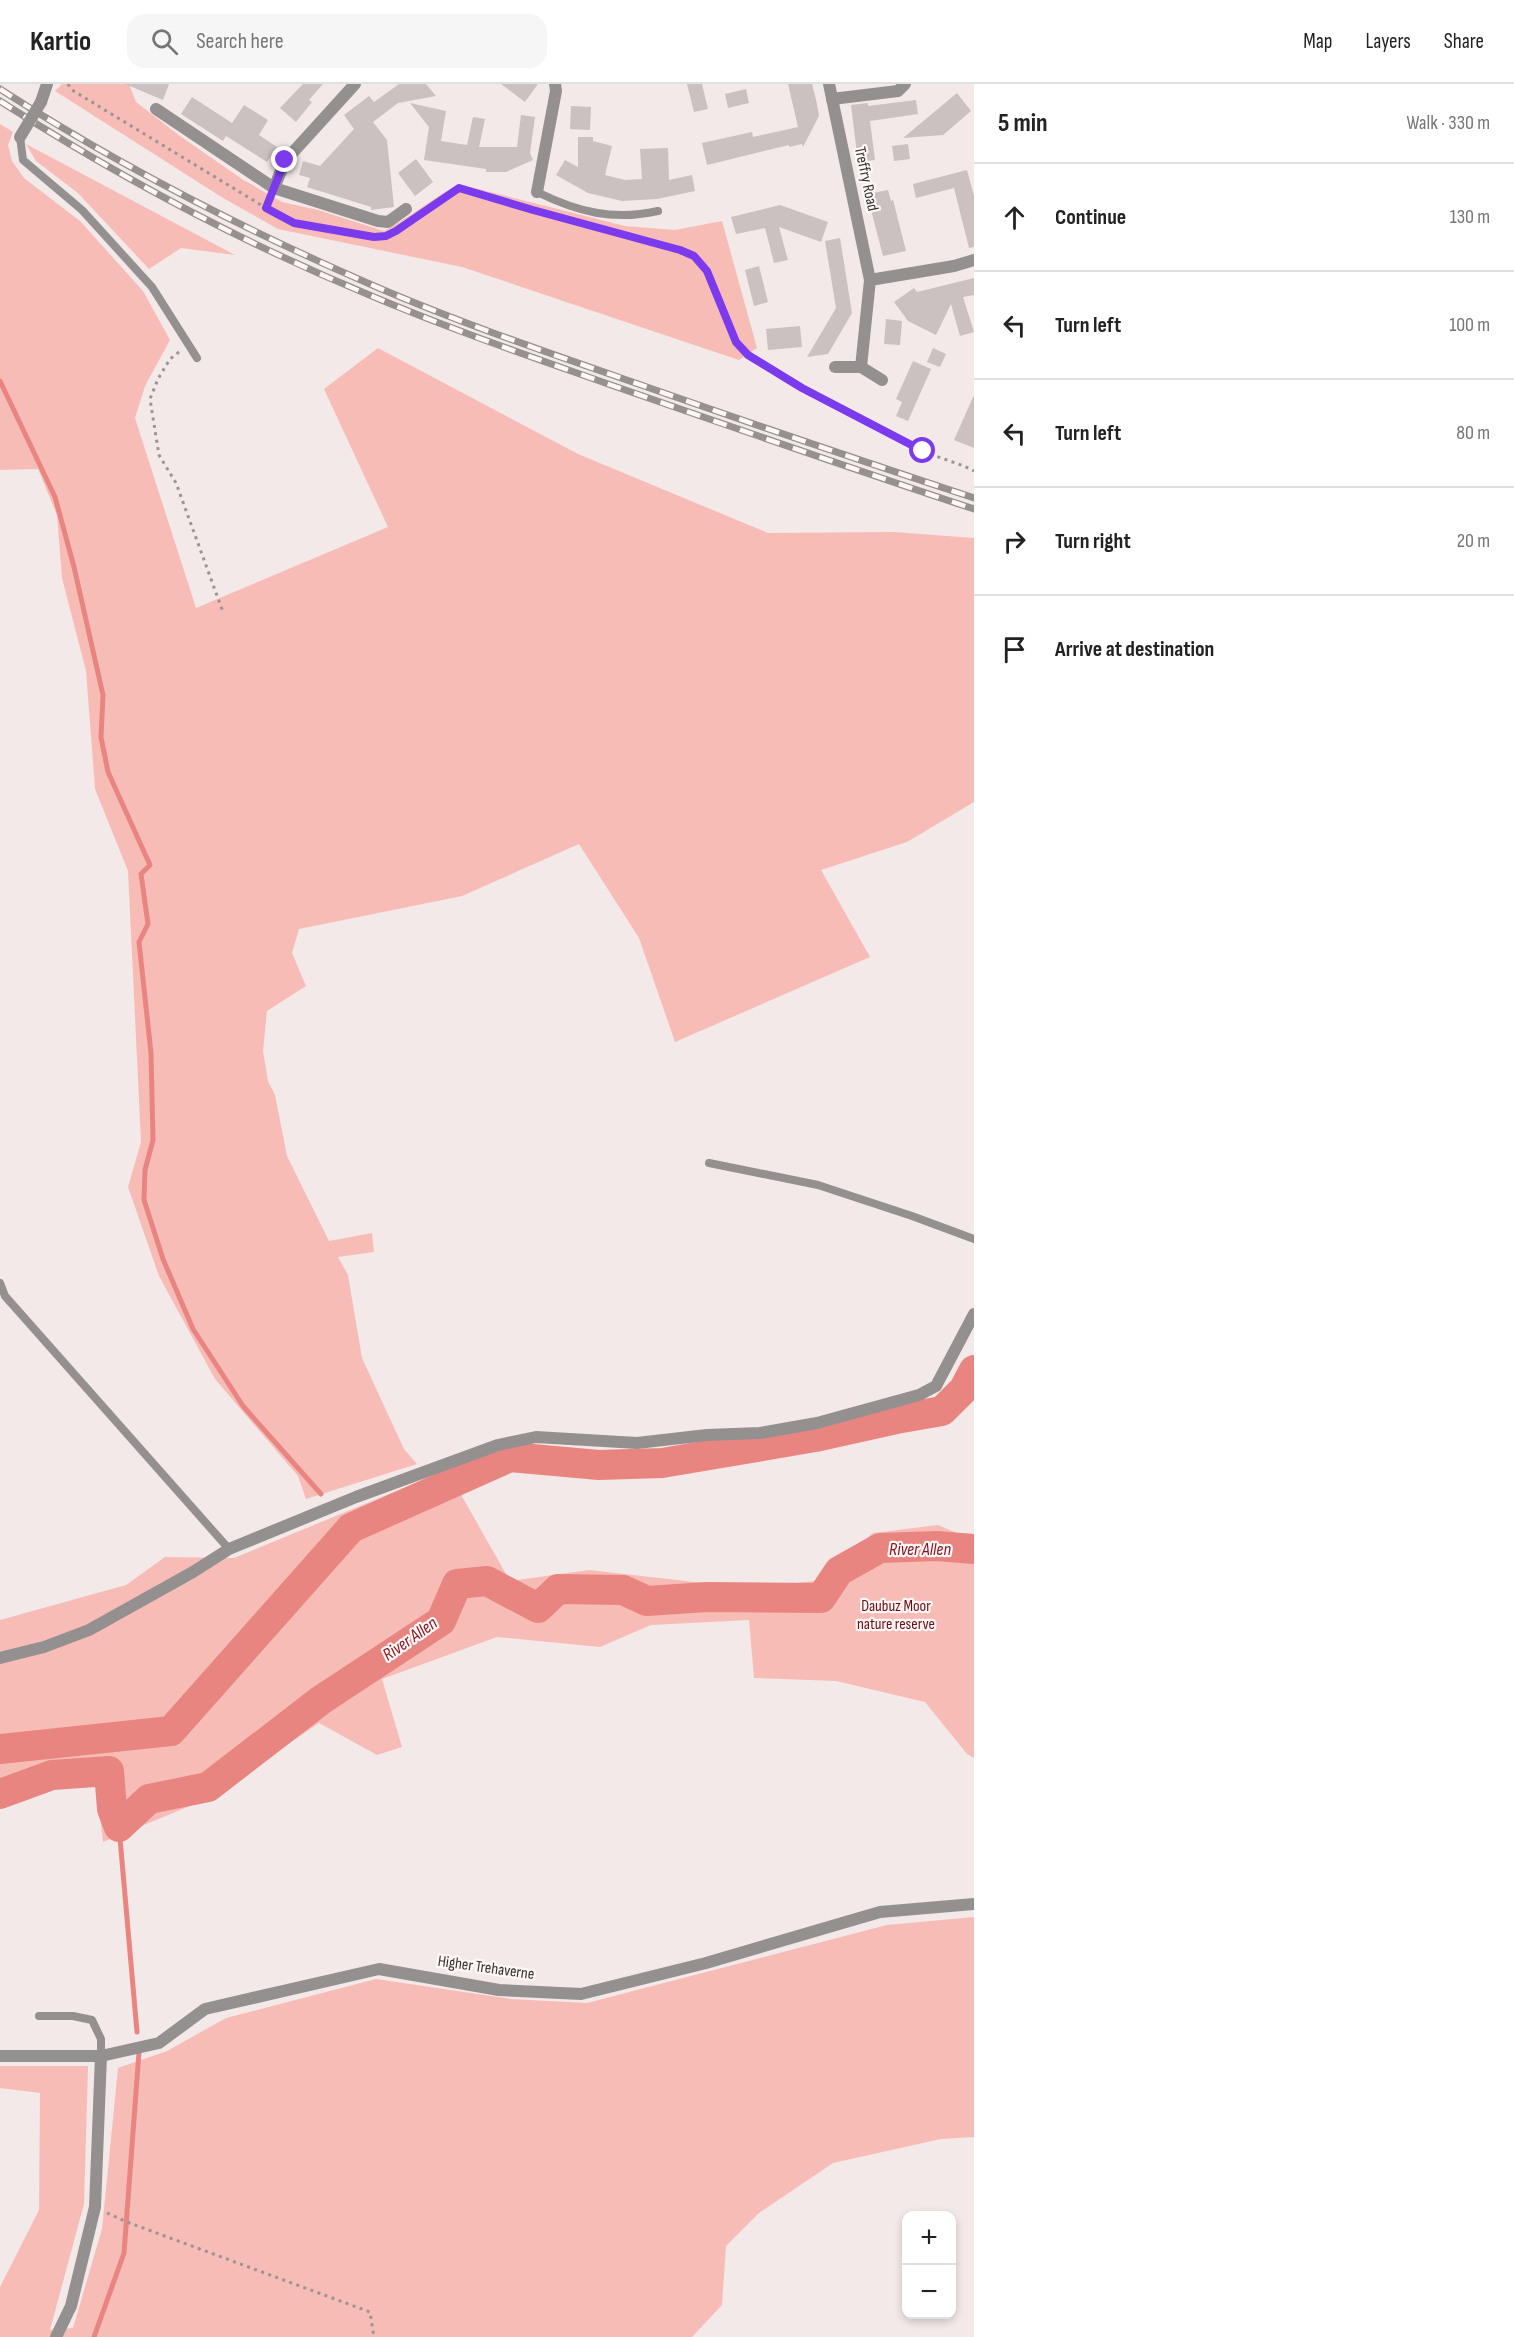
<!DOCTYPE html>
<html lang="en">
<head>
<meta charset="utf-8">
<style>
  body { margin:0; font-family:"Sofia Sans Condensed",sans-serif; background:#f6f6f6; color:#222 }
  .controls { position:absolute; right:18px; bottom:18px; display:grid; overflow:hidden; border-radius:12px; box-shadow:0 3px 9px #0003 }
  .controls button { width:54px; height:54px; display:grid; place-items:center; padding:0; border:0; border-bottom:2px solid #e0e0e0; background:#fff; color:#222; font:30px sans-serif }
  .stop { position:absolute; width:18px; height:18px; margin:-14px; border:4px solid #7c3aed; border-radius:50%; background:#fff }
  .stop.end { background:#7c3aed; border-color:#fff; box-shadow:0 2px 6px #0008 }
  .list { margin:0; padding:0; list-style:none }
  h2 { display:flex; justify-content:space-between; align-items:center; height:78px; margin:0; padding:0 24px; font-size:26px }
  h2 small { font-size:20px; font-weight:400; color:#767676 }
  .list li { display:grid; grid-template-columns:39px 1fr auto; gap:18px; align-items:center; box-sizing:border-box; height:108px; padding:0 24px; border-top:2px solid #e0e0e0 }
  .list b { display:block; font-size:22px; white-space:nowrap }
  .list em { font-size:20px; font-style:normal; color:#767676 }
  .icon { flex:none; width:33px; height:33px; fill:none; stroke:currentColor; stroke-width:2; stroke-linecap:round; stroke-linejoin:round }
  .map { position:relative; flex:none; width:974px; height:2253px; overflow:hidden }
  header { display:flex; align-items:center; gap:36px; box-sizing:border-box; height:84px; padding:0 30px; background:#fff; border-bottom:2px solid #e0e0e0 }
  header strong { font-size:28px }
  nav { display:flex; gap:33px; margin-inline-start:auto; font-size:21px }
  .search { width:420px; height:54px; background:#f6f6f6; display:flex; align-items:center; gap:15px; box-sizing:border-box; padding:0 21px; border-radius:18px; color:#767676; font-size:22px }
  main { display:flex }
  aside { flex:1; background:#fff }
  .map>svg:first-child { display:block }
  .green { fill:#f8bcb7 }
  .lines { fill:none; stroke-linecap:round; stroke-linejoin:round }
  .stream { stroke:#e98580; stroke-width:5 }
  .river { stroke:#e98580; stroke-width:30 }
  .building { fill:#cbc1c0 }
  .path { stroke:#9a9493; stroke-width:3; stroke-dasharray:3 4.5; stroke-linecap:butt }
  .service { stroke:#94908f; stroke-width:8 }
  .minor { stroke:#94908f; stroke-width:12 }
  .rail-casing { stroke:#96908f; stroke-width:7 }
  .rail { stroke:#fff7f6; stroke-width:4.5; stroke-dasharray:14; stroke-linecap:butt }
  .minor-bridge { stroke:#94908f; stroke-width:12 }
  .route { stroke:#7c3aed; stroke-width:8 }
  .labels { text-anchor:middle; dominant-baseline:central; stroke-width:4.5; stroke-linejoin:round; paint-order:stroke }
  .street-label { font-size:16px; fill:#343130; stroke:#fff7f6 }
  .park-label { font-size:16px; fill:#670c13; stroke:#fff7f6 }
  .water-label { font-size:18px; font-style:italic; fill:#890f1b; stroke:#fff7f6 }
</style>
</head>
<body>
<header>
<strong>Kartio</strong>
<div class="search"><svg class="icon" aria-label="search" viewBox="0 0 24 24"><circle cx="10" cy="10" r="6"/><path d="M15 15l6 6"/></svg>Search here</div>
<nav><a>Map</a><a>Layers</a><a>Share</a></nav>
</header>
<main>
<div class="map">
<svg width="974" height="2253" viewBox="0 0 974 2253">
  <rect width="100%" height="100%" fill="#f3e9e8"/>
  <g class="green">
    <path d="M62 0H129L136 18 180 52 242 95 282 118 318 126 384 147C410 133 433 114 459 100L625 142 675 146 722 137 757 264 739 276 462 183 278 145 223 114 55 7Z"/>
    <path d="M0 40 13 48 8 61 12 77 24 94 80 137 143 207 170 256 145 302 135 334 196 524 388 443 324 305 378 264 578 370 768 449 894 448 974 454V718L907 758 821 786 870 873 675 958 639 854 579 760 462 812 299 845 292 869 306 902 267 927 263 967 268 997 275 1011 287 1072 329 1157 372 1149 374 1168 338 1173 348 1191 362 1274 404 1365 417 1380 306 1415 298 1392 215 1295 159 1192 128 1103 141 1058 128 787 95 705 86 587 62 494 57 431 38 385 0 386Z"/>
    <path d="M26 60 235 171 181 164 149 185 78 109 36 77Z"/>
    <path d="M447 1386 510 1497 589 1486 748 1504 815 1497 873 1449 938 1441 964 1452H974V1674L967 1670 925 1618 836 1597 754 1594 749 1536 651 1541 600 1563 497 1553 382 1595 402 1663 377 1671 319 1639 209 1714 103 1758 94 1680 0 1716V1536L126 1501 165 1473 234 1474Z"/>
    <path d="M974 1833V2053L941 2055 833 2079 759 2129 726 2162 722 2221 692 2253H0V2203L39 2126 40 2009 0 2004V1982H88L84 2120 50 2246 73 2244 102 2145 118 1984 167 1967 226 1934 376 1895 511 1915 587 1919 887 1841Z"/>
  </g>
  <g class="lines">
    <g class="stream">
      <path d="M0 297 55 413 74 483 103 611 101 653 108 688 150 781 141 790 148 840 139 858 151 969 153 1056 145 1086 144 1116 163 1175 193 1245 243 1322 321 1410"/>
      <path d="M342 1435 351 1444"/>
      <path d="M119 1743 137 1948"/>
      <path d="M94 2253 124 2169 139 1968"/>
    </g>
    <g class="river">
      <path d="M0 1665 171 1647 351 1444 510 1373 599 1381 662 1379 815 1353 896 1335 942 1327 964 1305 974 1286"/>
      <path d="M0 1710 52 1691 109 1687 112 1725 119 1743 149 1715 208 1703 321 1616 441 1537 457 1500 487 1497 538 1524 558 1505 623 1506 647 1517 707 1513 821 1514 839 1487 880 1464 937 1462 974 1465"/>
    </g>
  </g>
  <g class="building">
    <path d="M125 0H169L163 16Z"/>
    <path d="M303 0H323L309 16 312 18 296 38 280 24Z"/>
    <path d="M399 0H426L436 12 398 19 373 38 387 56 394 123 371 126V123L307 103 310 94 299 91 303 77 320 82 354 45 344 31 369 12 374 18Z"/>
    <path d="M501 0H538L525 18Z"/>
    <path d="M687 0H702L708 25 694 28Z"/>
    <path d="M788 0H812L817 20 819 32 803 63 802 60 789 63V61L707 81 702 59 752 48 753 53 798 43Z"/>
    <path d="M746 5 749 19 728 24 725 10Z"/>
    <path d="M957 9 971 27 943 51 903 54Z"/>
    <path d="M192 13 232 39 244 21 268 36 259 51 277 63 267 78 226 52 223 57 181 30Z"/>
    <path d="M916 16 918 30 870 37 875 76 858 78 851 21 868 19V22Z"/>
    <path d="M410 19 446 27 441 57 467 61 473 33 485 35 479 63H517L521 31 535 33 530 69 533 76 506 88H486V85L424 76 429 43Z"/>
    <path d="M571 22 591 23 590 46 570 45Z"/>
    <path d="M578 53H593V57L612 62 605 91 625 96 642 95 640 65 668 64 669 96 692 91 695 107 657 115 622 117 588 109 556 91 565 76 578 83Z"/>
    <path d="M908 60 910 75 894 77 892 62Z"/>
    <path d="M416 75 433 98 415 112 398 89Z"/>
    <path d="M967 86 974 112V163L969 164 954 104 916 114 913 100Z"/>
    <path d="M888 106 891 117 893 116 906 167 883 172 870 122 876 121 873 109Z"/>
    <path d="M780 121 828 138 821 158 779 143 788 176 774 179 765 144 736 150 731 133Z"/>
    <path d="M840 154 852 229 828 270 807 273 836 224 825 157Z"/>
    <path d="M759 182 768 218 754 222 745 186Z"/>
    <path d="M974 194V211L963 213 974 248 960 252 951 220 936 251 908 237 894 218 914 204 917 208Z"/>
    <path d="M886 235 902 237 900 261 884 260Z"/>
    <path d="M800 242 802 263 768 266 766 245Z"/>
    <path d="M933 264 946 270 940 283 927 278Z"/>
    <path d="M913 277 931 285 908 337 896 332 902 318 896 315Z"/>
    <path d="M974 311V364L954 356Z"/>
  </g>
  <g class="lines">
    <g class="path">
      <path d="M68 0 72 6 266 124"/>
      <path d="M269 117 266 124 294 139 374 153H379"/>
      <path d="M418 131 459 104 573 137"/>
      <path d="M585 140 680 166C727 186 714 244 747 270 776 293 813 310 846 327 872 340 897 355 923 367 941 375 957 378 974 387"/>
      <path d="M179 268 170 275 158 295 150 315 159 371 176 399 223 528"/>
      <path d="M107 2129 127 2138 370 2228 374 2253"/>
    </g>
    <g class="service">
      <path d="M20 53 23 76 82 126 152 203 197 274"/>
      <path d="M537 108C578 128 613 137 658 127"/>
      <path d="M709 1079 818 1101 912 1132 974 1155"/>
      <path d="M0 1199 5 1212 229 1465"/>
      <path d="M39 1932H73L92 1936 101 1955V1972"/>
    </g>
    <g class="minor">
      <path d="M829 0 870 196 861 283 882 296"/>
      <path d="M832 15 898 7 905 0"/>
      <path d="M41 18 47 0"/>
      <path d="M156 25 274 104 378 137 388 138 406 125"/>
      <path d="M274 104 285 77 355 0"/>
      <path d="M537 108 556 7 555 0"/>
      <path d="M870 196 954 182 974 176"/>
      <path d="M835 283H861"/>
      <path d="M0 1574 44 1563 89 1546 193 1488 229 1465 356 1413 498 1361 536 1353 637 1359 707 1351 760 1349 817 1339 919 1311 936 1302 974 1230"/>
      <path d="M0 1972H101L159 1959 205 1925 379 1885 499 1906 581 1910 706 1879 880 1828 974 1820"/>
      <path d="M56 2253 71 2222 95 2123 101 1972"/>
    </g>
    <g class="rail-casing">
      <g id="rail">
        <path d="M0 5C118 81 243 145 372 201 453 236 537 265 621 294 738 335 856 375 974 414"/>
        <path d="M0 17C116 91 239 157 367 210 447 244 529 272 611 301 732 343 853 385 974 425"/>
      </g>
    </g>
    <use href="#rail" class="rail"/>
    <path class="minor-bridge" d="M20 53 41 18"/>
  </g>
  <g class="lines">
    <path class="route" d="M285 76 266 124 294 139 374 153 386 152 396 147 459 104 533 126 680 166 694 172 707 187 736 258 748 271 802 304 923 367"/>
  </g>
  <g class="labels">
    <g class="street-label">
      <text transform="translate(866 95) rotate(78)">Treffry Road</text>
      <text transform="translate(486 1884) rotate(8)">Higher Trehaverne</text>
    </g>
    <g class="park-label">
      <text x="896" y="1522">Daubuz Moor<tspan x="896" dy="18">nature reserve</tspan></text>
    </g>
    <g class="water-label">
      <text x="920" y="1465">River Allen</text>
      <text transform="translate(410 1555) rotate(-35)">River Allen</text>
    </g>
  </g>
</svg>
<div class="controls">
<button>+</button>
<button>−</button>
</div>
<div class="stop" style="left:923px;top:367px"></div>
<div class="stop end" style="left:285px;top:76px"></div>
</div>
<aside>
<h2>5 min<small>Walk · 330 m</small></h2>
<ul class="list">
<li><svg class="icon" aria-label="ahead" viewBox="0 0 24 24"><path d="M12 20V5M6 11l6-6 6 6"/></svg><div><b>Continue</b></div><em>130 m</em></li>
<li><svg class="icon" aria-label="left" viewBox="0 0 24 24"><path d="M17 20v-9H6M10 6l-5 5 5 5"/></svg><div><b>Turn left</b></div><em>100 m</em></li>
<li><svg class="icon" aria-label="left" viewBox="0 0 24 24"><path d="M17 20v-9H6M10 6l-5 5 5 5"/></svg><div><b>Turn left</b></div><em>80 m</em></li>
<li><svg class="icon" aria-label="right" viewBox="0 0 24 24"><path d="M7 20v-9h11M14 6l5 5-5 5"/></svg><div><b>Turn right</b></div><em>20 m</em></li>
<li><svg class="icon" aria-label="arrive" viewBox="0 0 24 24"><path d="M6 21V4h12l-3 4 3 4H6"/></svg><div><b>Arrive at destination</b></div></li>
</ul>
</aside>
</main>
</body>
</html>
